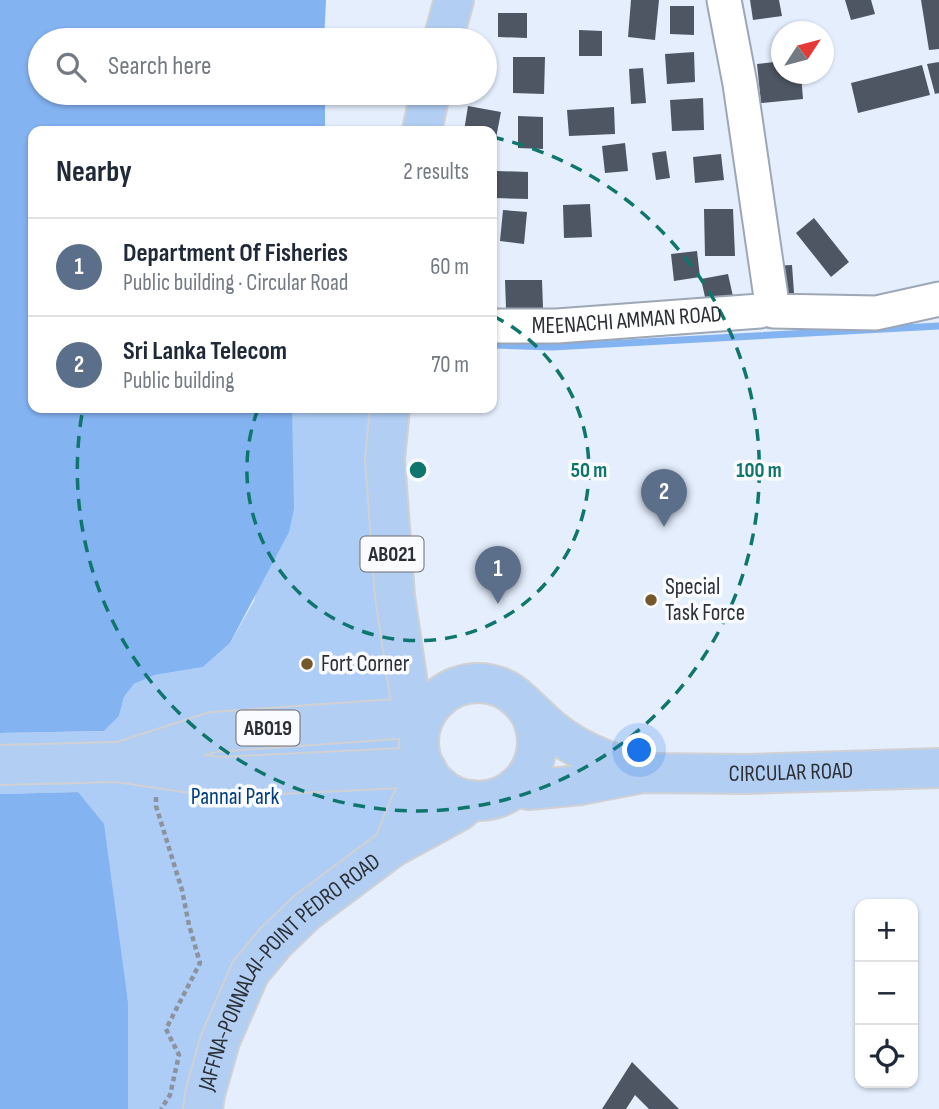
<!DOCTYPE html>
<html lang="en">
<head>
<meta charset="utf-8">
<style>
  body { margin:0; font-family:"Sofia Sans Condensed",sans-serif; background:#f6f6f7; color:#1f2937 }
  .controls { position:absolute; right:21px; bottom:21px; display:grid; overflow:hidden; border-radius:14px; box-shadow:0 2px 5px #0004 }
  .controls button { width:63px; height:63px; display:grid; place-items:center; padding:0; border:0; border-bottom:2px solid #e0e1e3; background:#fff; color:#1f2937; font:35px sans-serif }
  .compass { position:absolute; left:771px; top:21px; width:63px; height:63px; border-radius:50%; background:#fff; box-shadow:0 2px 5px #0004; rotate:54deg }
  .you { position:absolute; left:640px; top:751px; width:24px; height:24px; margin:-18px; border:5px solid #fff; border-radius:50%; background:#1a73e8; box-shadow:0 0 0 10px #1a73e833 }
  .badge { display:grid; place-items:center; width:46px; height:46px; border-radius:50%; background:#74572b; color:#fff; font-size:23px; font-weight:700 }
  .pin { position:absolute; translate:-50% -58px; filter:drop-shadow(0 2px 4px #0008) }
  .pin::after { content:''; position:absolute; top:37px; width:24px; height:21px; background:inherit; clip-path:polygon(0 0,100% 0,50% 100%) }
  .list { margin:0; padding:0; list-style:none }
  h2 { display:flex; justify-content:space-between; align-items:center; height:91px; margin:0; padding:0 28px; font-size:30px }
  h2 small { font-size:23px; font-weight:400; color:#747a83 }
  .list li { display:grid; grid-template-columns:46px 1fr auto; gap:21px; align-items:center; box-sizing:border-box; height:98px; padding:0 28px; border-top:2px solid #e0e1e3 }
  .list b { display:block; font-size:26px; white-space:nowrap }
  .list p { margin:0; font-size:23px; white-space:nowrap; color:#747a83 }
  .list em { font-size:23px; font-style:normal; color:#747a83 }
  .icon { flex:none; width:38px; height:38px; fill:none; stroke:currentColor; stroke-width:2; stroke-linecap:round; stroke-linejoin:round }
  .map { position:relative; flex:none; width:939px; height:1109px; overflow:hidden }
  .search { position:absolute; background:#fff; box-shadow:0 2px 5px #0004; left:28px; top:28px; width:469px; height:77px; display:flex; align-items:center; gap:18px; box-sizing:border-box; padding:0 24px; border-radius:38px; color:#747a83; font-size:26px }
  .panel { position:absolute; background:#fff; box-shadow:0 2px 5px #0004; left:28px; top:126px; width:469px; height:287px; border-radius:14px }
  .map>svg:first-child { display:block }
  .green { fill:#adcdf7 }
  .water { fill:#84b3f2 }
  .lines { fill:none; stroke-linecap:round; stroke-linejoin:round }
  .stream { stroke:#84b3f2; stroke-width:7 }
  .building { fill:#4d5662 }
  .minor-casing { stroke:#9da7b5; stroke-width:37 }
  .major-casing { stroke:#d1d1d3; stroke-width:42 }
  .path { stroke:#8c939e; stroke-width:4.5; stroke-dasharray:5 3.5; stroke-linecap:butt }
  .minor { stroke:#fff; stroke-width:33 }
  .major { stroke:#b2cef3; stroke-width:38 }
  .ring { fill:none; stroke:#0f766e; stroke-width:3.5; stroke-dasharray:12 9 }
  .poi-dot { fill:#74572b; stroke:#f9fbfe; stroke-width:2.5 }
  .labels { text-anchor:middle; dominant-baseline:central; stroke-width:7; stroke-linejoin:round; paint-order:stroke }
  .shield { fill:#f9fbfe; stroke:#6a6d72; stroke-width:2 }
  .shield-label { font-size:21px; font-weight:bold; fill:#2c3036 }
  .street-label { font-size:23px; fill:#2c3036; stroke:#f9fbfe }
  .poi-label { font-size:23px; fill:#2c3036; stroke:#f9fbfe; text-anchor:start }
  .park-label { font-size:23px; fill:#003c80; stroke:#f9fbfe }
  .centre { fill:#0f766e; stroke:#f9fbfe; stroke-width:3.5 }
  .ring-label { font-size:21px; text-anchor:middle; font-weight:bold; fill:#0f766e; stroke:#f9fbfe; stroke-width:7; stroke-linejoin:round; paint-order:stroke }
</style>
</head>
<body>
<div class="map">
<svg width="939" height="1109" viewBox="0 0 939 1109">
  <rect width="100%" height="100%" fill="#e4eefd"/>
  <path class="green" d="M292 408H390L424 717 409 807 275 942 203 1109H128V1002L117 930 78 792 0 794V733L104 731 119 716 124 697 134 684 155 675 203 667 230 643 254 601 292 447Z"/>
  <g class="water">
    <path d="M0 0H326L324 40H40V93H325V131H33V408H292L294 509 289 532 230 643 203 667 155 675 134 684 124 697 119 716 104 731 0 733Z"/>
    <path d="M78 792 104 824 128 1002V1109H0V794Z"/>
  </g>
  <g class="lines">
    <path class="stream" d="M492 345 552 347 939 326"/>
  </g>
  <g class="building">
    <path d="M631 0H659L655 40 628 37Z"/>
    <path d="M750 0H779L782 16 753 20Z"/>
    <path d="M845 0H871L875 14 851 20Z"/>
    <path d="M921 0H939V49L929 50Z"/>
    <path d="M670 6H694V35L670 34Z"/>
    <path d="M498 13H527V38L498 37Z"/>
    <path d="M579 30 602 31V56H579Z"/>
    <path d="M694 52 695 82 667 84 665 54Z"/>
    <path d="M513 57H545L544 94 513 93Z"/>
    <path d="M782 61V74H801L803 99 761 103 757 64Z"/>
    <path d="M939 62V93L935 94 927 64Z"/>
    <path d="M922 65 930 95 858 113 851 83Z"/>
    <path d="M643 68 646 103 631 104 629 69Z"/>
    <path d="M703 98 704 130 672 131 670 100Z"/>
    <path d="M468 106 501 112 496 138 492 137V131H464Z"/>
    <path d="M614 107 615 134 569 136 567 110Z"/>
    <path d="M518 116 543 117V149L518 148Z"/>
    <path d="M625 143 628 171 605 173 602 146Z"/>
    <path d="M666 151 670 178 656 180 652 153Z"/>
    <path d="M721 154 724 180 695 183 693 157Z"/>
    <path d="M497 171 528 172V199L496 198Z"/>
    <path d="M590 204 592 237 564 238 563 205Z"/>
    <path d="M704 209H733L735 256H705Z"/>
    <path d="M503 210 527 212 524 244 500 241Z"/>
    <path d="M814 218 849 262 831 277 796 233Z"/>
    <path d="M697 251 700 277 674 281 671 254Z"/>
    <path d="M792 265 794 293 775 294 773 266Z"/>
    <path d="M728 274 734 301 707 306 701 279Z"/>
    <path d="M505 280H542L543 308H506Z"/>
    <path d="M632 1062 679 1109H649L635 1095 626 1109H602Z"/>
  </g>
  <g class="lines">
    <g class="minor-casing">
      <g id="minor">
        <path d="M724 0 740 84 773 311 876 313 939 299"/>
        <path id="s1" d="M492 326H557L760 311"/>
      </g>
    </g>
    <g class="major-casing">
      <g id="major">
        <path d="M443 40 454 0"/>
        <path d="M422 131 430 93"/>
        <path d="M390 408 385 459 395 596 409 691 413 700 426 713"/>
        <circle cx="478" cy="742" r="59"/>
        <path d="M523 703C534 713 544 724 556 733 581 753 611 762 641 773"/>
        <path d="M126 760 213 732 424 717"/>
        <path d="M0 765 117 762 218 777 425 767"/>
        <path id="s2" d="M518 786 529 790 581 785 643 773 747 774 939 768"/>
        <path d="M393 847 409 807 428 772"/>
        <path id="s3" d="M203 1109 205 1094 220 1041 250 972 275 942 306 912 393 847 459 811 472 800"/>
      </g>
    </g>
    <path class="path" d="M156 797V806L182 890 189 925 200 963 166 1029 179 1055 170 1095 161 1109"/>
    <use href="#minor" class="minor"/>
    <use href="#major" class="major"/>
  </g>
  <g class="ring">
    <path d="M493 316A171 171 0 1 1 258 409"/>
    <path d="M379 131A341 341 0 0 1 457 131M492 137A341 341 0 1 1 83 408"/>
  </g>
  <g class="poi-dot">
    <circle cx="651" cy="600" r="7"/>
    <circle cx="307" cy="664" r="7"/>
  </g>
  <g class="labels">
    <g class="shield">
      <rect x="360.5" y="536.5" width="63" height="35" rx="5"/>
      <rect x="236.5" y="710.5" width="63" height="35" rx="5"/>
    </g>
    <g class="shield-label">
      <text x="392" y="554">AB021</text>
      <text x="268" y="728">AB019</text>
    </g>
    <g class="street-label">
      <text stroke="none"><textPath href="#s1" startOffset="135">MEENACHI AMMAN ROAD</textPath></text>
      <text stroke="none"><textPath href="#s2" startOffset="275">CIRCULAR ROAD</textPath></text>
      <text stroke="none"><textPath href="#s3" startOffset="168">JAFFNA-PONNALAI-POINT PEDRO ROAD</textPath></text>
    </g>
    <g class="poi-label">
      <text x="665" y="587">Special<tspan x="665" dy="26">Task Force</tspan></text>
      <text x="321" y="664">Fort Corner</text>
    </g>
    <g class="park-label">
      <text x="235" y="797">Pannai Park</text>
    </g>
  </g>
  <circle cx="418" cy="470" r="10" class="centre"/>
  <g class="ring-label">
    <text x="589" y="477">50 m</text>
    <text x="759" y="477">100 m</text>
  </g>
</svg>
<div class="controls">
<button>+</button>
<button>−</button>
<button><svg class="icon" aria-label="locate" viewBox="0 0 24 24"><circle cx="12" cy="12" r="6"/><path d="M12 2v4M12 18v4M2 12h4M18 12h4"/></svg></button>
</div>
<svg class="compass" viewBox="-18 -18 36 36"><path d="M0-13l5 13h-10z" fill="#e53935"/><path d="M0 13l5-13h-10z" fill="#747a83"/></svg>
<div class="you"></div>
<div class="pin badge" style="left:498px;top:604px;background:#5c6f8a">1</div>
<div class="pin badge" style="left:664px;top:527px;background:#5c6f8a">2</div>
<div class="search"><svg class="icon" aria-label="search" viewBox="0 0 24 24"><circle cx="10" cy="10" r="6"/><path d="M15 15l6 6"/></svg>Search here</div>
<section class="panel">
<h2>Nearby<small>2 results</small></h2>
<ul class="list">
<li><span class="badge" style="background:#5c6f8a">1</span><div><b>Department Of Fisheries</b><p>Public building · Circular Road</p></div><em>60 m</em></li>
<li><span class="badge" style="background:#5c6f8a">2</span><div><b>Sri Lanka Telecom</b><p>Public building</p></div><em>70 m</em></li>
</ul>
</section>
</div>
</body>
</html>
